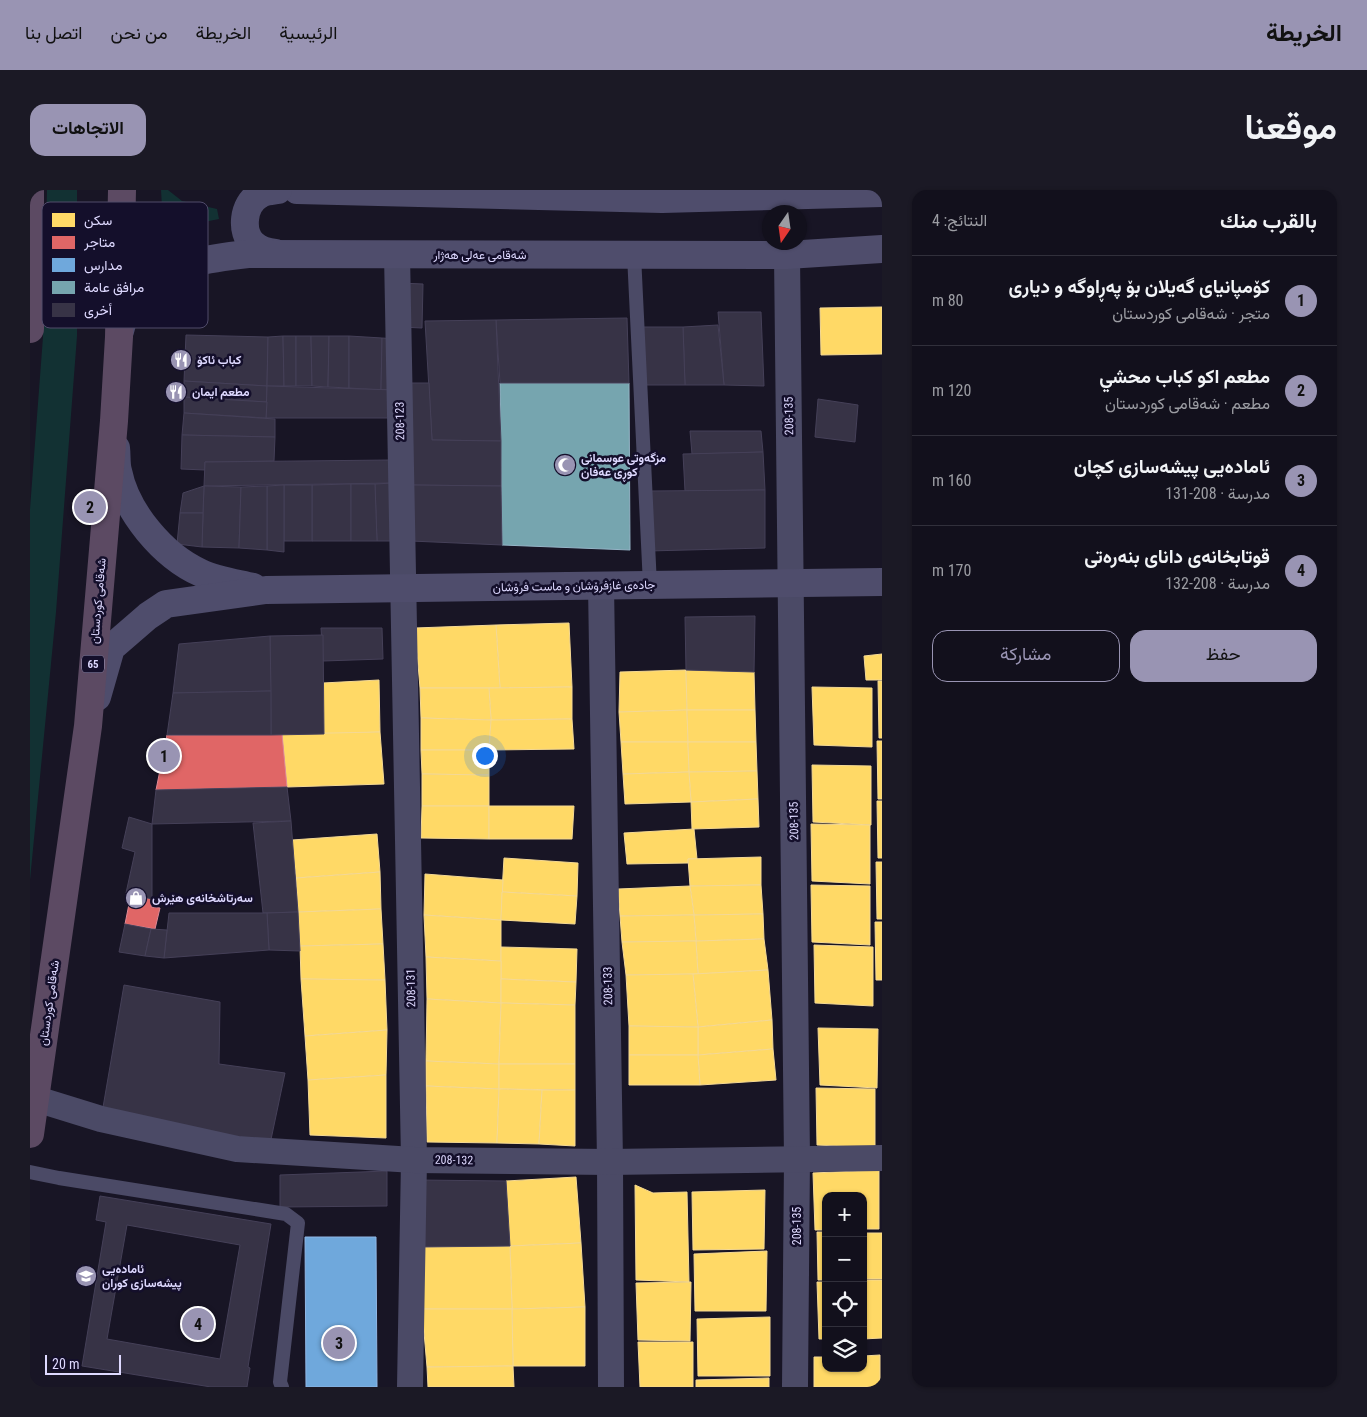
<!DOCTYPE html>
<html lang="ar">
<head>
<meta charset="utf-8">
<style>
  body { margin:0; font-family:"Roboto Condensed",Vazirmatn,sans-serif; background:#1b1925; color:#f1f3f6; direction:rtl }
  .controls { position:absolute; right:15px; bottom:15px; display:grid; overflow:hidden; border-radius:10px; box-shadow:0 1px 4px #0004 }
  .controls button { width:45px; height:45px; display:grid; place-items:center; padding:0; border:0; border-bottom:1px solid #31303b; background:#12101c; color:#f1f3f6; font:25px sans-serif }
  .compass { position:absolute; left:732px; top:15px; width:45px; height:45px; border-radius:50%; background:#12101c; box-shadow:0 1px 4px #0004; rotate:193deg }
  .scale { position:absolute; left:15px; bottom:12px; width:76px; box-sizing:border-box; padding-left:5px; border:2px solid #ded9ff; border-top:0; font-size:14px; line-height:18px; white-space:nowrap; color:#ded9ff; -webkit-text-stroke:4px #140f2b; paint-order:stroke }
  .you { position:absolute; left:454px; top:565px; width:18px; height:18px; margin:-12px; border:4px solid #fff; border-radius:50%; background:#1a73e8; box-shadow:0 0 0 8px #1a73e833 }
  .badge { display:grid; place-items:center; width:32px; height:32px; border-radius:50%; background:#9994b3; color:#111; font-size:16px; font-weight:700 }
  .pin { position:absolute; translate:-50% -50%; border:2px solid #fff; box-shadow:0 1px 5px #0006 }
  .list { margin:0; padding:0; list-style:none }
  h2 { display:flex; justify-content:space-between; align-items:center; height:65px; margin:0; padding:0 20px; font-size:21px }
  h2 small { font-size:16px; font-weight:400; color:#9c9da3 }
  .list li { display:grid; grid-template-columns:32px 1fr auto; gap:15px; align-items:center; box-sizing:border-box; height:90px; padding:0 20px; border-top:1px solid #31303b }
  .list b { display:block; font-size:19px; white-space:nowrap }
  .list p { margin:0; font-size:16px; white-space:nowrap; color:#9c9da3 }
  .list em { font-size:16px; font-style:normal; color:#9c9da3 }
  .actions { display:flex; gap:10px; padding:15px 20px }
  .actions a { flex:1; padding:11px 0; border:1px solid #9994b3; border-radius:15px; text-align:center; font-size:18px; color:#9994b3 }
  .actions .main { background:#9994b3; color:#111 }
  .icon { flex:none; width:28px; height:28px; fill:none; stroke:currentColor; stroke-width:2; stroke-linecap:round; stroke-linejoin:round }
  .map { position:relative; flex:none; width:852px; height:1197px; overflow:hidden; direction:ltr; border-radius:15px }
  header { display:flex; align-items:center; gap:30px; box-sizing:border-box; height:70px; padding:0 25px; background:#9994b3; color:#111 }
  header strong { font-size:24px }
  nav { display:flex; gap:28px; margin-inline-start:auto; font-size:18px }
  .intro { display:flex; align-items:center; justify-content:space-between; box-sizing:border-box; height:120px; padding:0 30px }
  h1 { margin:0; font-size:35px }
  .button { padding:12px 22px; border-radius:15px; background:#9994b3; color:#111; font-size:18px; font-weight:700 }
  main { display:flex; gap:30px; padding:0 30px }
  aside { flex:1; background:#12101c; border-radius:15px; box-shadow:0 1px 4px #0004 }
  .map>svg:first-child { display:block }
  .green { fill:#123133 }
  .homes { fill:#ffd966; stroke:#f5d994 }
  .shops { fill:#e06666; stroke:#df8894 }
  .schools { fill:#6fa8dc; stroke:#90b7e6 }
  .public { fill:#76a5af; stroke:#95b5c7 }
  .building { fill:#373346; stroke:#454058; fill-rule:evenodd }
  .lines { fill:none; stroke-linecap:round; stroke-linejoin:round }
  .lane { stroke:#4b4a66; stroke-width:14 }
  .street { stroke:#4b4a66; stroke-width:26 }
  .secondary { stroke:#4f4d6c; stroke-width:28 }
  .highway { stroke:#5c4a63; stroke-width:28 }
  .labels { text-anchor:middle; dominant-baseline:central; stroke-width:5; stroke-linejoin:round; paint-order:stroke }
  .shield { fill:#140f2b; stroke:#a19cbf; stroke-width:1 }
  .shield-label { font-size:11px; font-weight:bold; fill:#ded9ff }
  .street-label { font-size:12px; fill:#ded9ff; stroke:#140f2b }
  .poi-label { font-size:12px; font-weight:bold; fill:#ded9ff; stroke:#140f2b; text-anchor:start }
  .key { fill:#140f2b; stroke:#514c6b; stroke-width:1 }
  .key-label { font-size:14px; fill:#ded9ff }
</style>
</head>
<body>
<header>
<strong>الخريطة</strong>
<nav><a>الرئيسية</a><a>الخريطة</a><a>من نحن</a><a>اتصل بنا</a></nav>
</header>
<div class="intro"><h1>موقعنا</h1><a class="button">الاتجاهات</a></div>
<main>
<aside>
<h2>بالقرب منك<small>النتائج: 4</small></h2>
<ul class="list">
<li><span class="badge">1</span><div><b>کۆمپانیای گەیلان بۆ پەڕاوگە و دیاری</b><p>متجر · شەقامی کوردستان</p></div><em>80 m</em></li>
<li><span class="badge">2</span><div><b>مطعم اكو كباب محشي</b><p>مطعم · شەقامی کوردستان</p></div><em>120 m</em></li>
<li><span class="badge">3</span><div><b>ئامادەیی پیشەسازی کچان</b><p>مدرسة · 208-131</p></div><em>160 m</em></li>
<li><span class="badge">4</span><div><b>قوتابخانەی دانای بنەرەتی</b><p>مدرسة · 208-132</p></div><em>170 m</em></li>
</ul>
<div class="actions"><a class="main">حفظ</a><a>مشاركة</a></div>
</aside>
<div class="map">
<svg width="852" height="1197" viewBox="0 0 852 1197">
  <rect width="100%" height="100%" fill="#181525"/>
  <g class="green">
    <path d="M17 0H47V146L26 422 0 690V319L13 147Z"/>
    <path d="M131 0H138L152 11 187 19 189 29 164 34 134 52Z"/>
  </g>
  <g class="homes">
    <path d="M852 117V164L791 165 790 118Z"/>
    <path d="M539 433 542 497 470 498 466 435Z"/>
    <path d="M466 435 470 498H390L385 438Z"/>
    <path d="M852 464V490H836L834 466Z"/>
    <path d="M656 480 657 520 589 522 590 482Z"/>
    <path d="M656 480 724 482 725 520H657Z"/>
    <path d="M349 490 350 542 294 544 293 493Z"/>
    <path d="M848 491H852V548H849Z"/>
    <path d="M542 497V529L461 530 459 498Z"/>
    <path d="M782 497 842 498V557L784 555Z"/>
    <path d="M390 498H459L461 530 391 528Z"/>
    <path d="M657 520 658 552H591L589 522Z"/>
    <path d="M657 520H725L726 552H658Z"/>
    <path d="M391 528 461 530 459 560H391Z"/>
    <path d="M542 529 544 559 459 560 461 530Z"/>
    <path d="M350 542 354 594 257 597 252 544Z"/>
    <path d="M847 551H852V609H848Z"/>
    <path d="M591 552H658L659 582 593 584Z"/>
    <path d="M658 552H726L727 581 659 582Z"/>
    <path d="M391 560H459V585L392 584Z"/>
    <path d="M782 575 841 576V635L783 632Z"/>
    <path d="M727 581 728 609 661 612 659 582Z"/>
    <path d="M659 582 661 612 595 614 593 584Z"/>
    <path d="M392 584 459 585V616H392Z"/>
    <path d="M728 609 729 637 662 639 661 612Z"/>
    <path d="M847 611H852V668H848Z"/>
    <path d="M392 616H459V649L391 648Z"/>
    <path d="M459 616H544L542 649H459Z"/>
    <path d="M781 634 840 635V694L782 691Z"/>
    <path d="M664 639 667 669H658V673L597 674 594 643Z"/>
    <path d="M347 644 350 682 266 688 262 650Z"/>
    <path d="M731 667V695L660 696 658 669Z"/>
    <path d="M474 668 548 673 547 706 472 702Z"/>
    <path d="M846 672H852V729H847Z"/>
    <path d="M350 682 351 719 268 722 266 688Z"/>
    <path d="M395 684 473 690 471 730 394 725Z"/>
    <path d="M731 695 733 724 664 725 660 696Z"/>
    <path d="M781 695 840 696V755L782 752Z"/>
    <path d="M660 696 664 725 590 726 588 699Z"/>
    <path d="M472 702 547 706 545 734 471 730Z"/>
    <path d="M351 719 353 754 270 756 268 722Z"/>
    <path d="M733 724 734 749 666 751 664 725Z"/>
    <path d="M394 725 471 730V771L396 767Z"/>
    <path d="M664 725 666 751 592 752 590 726Z"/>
    <path d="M845 732H852V790H846Z"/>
    <path d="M734 749 738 780 668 784 666 751Z"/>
    <path d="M666 751 668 784 596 785 592 752Z"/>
    <path d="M353 754 355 790 271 789 270 756Z"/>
    <path d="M784 755 843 757V816L785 813Z"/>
    <path d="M471 757 547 759 546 792 471 789Z"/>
    <path d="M396 767 471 771V813L397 809Z"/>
    <path d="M738 780 742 830 668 837 663 784Z"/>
    <path d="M663 784 668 837 599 836 596 785Z"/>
    <path d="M271 789 355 790 357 840 275 846Z"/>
    <path d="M471 789 546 792 545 815 471 813Z"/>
    <path d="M397 809 471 813 469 874 396 871Z"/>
    <path d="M471 813 545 815V874H469Z"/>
    <path d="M742 830 743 859 668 865V837Z"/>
    <path d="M599 836 668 837V865H599Z"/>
    <path d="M788 838 848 839 847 898 790 895Z"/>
    <path d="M357 840 356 885 278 890 275 846Z"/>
    <path d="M743 859 746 890 670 895 668 865Z"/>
    <path d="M599 865H668L670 895H599Z"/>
    <path d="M396 871 469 874V899L396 896Z"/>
    <path d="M469 874H545V900L469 899Z"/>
    <path d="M356 885V948L280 945 278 890Z"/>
    <path d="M396 896 469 899 467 953 397 952Z"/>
    <path d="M786 898 845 899V958L787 955Z"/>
    <path d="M469 899 512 900 509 954 467 953Z"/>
    <path d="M512 900H545V956L509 954Z"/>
    <path d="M849 980V1039H833V1006H796V1040H785L783 983Z"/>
    <path d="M546 987 551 1053 480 1056 476 991Z"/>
    <path d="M605 995 623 1003 657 1002 659 1092 606 1090Z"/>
    <path d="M735 1000 734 1059 663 1060 662 1002Z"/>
    <path d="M787 1042H796V1090H788Z"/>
    <rect x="833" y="1043" width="19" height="46"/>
    <path d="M551 1053 555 1117 482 1119 480 1056Z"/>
    <path d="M480 1056 482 1119H392L389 1057Z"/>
    <path d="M737 1061 736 1121H665L664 1064Z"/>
    <path d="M833 1090H852V1148L833 1149Z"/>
    <path d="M661 1092 660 1151 608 1150 606 1093Z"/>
    <path d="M787 1092H796V1149H789Z"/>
    <path d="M555 1117V1176H483L482 1119Z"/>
    <path d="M392 1119H482L483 1176 397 1177Z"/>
    <path d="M740 1127V1186H668L667 1129Z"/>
    <path d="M608 1152H663V1197H610Z"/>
    <path d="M850 1165V1197H784V1167H796V1178H833V1166Z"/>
    <path d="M483 1176 484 1197H398L397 1177Z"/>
    <path d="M739 1188V1197H666V1190Z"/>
  </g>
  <g class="shops">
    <path d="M252 544 257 597 126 600 137 545Z"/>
    <path d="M101 704 122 709 121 717 130 718 125 739 95 734Z"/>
  </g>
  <path class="schools" d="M275 1047H346L347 1197H276Z"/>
  <path class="public" d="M470 193H599L600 360 472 355Z"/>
  <g class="building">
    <path d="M370 93 393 94 392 138 371 137Z"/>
    <path d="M688 122H731L734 196 694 195Z"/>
    <path d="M597 128 599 193H470L466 130Z"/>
    <path d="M466 130 471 251 402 250 395 131Z"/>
    <path d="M688 135 694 195H655L653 137Z"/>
    <path d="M606 137H653L655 195H610Z"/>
    <path d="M156 145 238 147 237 196 154 191Z"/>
    <path d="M253 146 254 196H237L238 147Z"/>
    <path d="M253 146H266V196H254Z"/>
    <path d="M266 146H281L282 196H266Z"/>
    <path d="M281 146H299L298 197 282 196Z"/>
    <path d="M299 146H319V198L298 197Z"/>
    <path d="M319 146 352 148 351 200 319 198Z"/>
    <path d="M352 148 367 149 366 200H351Z"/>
    <path d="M154 191 237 196V212L154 207Z"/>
    <path d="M380 193H399L402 250 471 251V296L381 295Z"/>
    <path d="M237 196 366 200 363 228H236Z"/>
    <path d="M154 207 237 212 236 228 154 223Z"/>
    <path d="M788 209 828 215 825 252 785 247Z"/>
    <path d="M154 223 245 229V247L152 245Z"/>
    <path d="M660 241H731L733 262 662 264Z"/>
    <path d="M152 245 245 247 244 271 175 272V280L151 279Z"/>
    <path d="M733 262 735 300 655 301 653 264Z"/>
    <path d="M361 270 363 293 174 296 175 272Z"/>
    <path d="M363 293 365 351H347L345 294Z"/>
    <path d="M321 294V351H282V295Z"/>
    <path d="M321 294H345L347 351H321Z"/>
    <rect x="254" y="295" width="28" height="56"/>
    <path d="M254 295V362L237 360V296Z"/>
    <path d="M381 295 471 296 472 355 381 351Z"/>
    <path d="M174 296 211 297 209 358 172 357Z"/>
    <path d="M174 296 173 323H150L153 303Z"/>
    <path d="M237 296V360L209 358 211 297Z"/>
    <path d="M735 300V358L618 361 619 301Z"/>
    <path d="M150 323H173L172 357 147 354Z"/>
    <path d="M725 426 724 482 656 480 655 427Z"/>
    <path d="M291 438H352L353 469 293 471Z"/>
    <path d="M293 445 294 544 241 545 240 446Z"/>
    <path d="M240 446 241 501 143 503 149 454Z"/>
    <path d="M241 501V545H137L143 503Z"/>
    <path d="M257 597 261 631 122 634 126 600Z"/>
    <path d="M99 627 122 634V709L96 703 105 662 92 658Z"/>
    <path d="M261 631 268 722 233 723 223 633Z"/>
    <path d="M268 722 270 761 239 760 237 723Z"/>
    <path d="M139 723H237L239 760 134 768Z"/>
    <path d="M95 734 121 739 115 766 89 762Z"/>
    <path d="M121 739 137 740 134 768 115 766Z"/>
    <path d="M94 795 190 812 189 874 255 883 239 959 71 929Z"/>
    <path d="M357 981V1016L250 1017V985Z"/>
    <path d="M388 990 476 991 480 1056 389 1057Z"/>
    <path d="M70 1006 241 1034 218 1177 220 1178 217 1197H181L52 1176 76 1032 66 1030ZM97 1035 210 1055 190 1169 77 1149Z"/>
  </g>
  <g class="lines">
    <g class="lane">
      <path d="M604 65 620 395"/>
      <path d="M0 982 29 988 256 1024 268 1033 250 1192 252 1197"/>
    </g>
    <g class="street">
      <path d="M367 64 384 970 380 1197"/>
      <path d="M757 65 767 969 765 1197"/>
      <path d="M571 395 580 972 581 1197"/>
      <path d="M3 908 71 929 207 959 384 970 580 972 852 968"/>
    </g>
    <g class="secondary">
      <path d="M267 0 632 9 852 3"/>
      <path d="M245 63C237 62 229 60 223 54 210 42 213 14 229 5 234 1 242 1 248 0"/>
      <path d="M90 141C94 127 97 109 109 99 139 74 180 68 218 64L757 65 852 59"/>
      <path d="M86 258C87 266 86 274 88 281 96 322 133 366 171 383 186 390 206 393 223 397"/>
      <path d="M67 507 81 458 118 426 136 414 236 400 852 392"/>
    </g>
    <g class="highway">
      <path d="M0 139V0"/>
      <path d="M0 944 58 536 84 231 89 147 92 0"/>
    </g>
  </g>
  <defs>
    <g id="restaurant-disc" transform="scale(1.125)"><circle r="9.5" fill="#9994b3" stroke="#140f2b"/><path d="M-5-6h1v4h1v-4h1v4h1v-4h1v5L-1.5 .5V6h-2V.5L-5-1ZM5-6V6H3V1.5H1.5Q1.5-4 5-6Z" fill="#fff"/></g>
    <g id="mosque-disc" transform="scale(1.125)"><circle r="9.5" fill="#9994b3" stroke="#140f2b"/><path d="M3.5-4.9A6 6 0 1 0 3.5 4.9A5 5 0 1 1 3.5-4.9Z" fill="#fff"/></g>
    <g id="shop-disc" transform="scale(1.125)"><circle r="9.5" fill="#9994b3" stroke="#140f2b"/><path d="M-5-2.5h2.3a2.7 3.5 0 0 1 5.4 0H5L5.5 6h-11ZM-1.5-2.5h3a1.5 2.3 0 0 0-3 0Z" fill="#fff"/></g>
    <g id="school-disc" transform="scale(1.125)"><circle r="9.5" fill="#9994b3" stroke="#140f2b"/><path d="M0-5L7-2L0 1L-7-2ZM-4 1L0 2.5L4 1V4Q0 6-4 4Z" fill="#fff"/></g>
  </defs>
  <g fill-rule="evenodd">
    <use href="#restaurant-disc" x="151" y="170"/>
    <use href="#restaurant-disc" x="146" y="202"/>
    <use href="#mosque-disc" x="535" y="275"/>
    <use href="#shop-disc" x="106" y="708"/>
    <use href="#school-disc" x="56" y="1086"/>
  </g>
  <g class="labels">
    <rect class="shield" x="52" y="465.5" width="22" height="17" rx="4"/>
    <g class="shield-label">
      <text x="63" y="474">65</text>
    </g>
    <g class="street-label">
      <text x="450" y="65">شەقامی عەلی هەژار</text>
      <text transform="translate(759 226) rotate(-91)">208-135</text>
      <text transform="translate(370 231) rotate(-91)">208-123</text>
      <text transform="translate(544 396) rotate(-1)">جاده‌ی غازفرۆشان و ماست فرۆشان</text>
      <text transform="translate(68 411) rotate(-85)">شەقامی کوردستان</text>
      <text transform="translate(764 631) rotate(-91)">208-135</text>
      <text transform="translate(578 796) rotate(-91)">208-133</text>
      <text transform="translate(381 798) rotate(-91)">208-131</text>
      <text transform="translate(19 813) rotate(-82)">شەقامی کوردستان</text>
      <text transform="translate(424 970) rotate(1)">208-132</text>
      <text transform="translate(767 1036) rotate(-90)">208-135</text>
    </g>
    <g class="poi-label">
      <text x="167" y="170">کباب ئاکۆ</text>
      <text x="162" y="202">مطعم ايمان</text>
      <text x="551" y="268">مزگەوتی عوسمانی<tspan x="551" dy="14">کوڕی عەفان</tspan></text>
      <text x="122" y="708">سەرتاشخانەی هێرش</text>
      <text x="72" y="1079">ئامادەیی<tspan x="72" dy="14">پیشەسازی کوران</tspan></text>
    </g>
  </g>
  <rect x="12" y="12" width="166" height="126" rx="8" class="key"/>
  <rect x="22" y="23" width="23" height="14" fill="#ffd966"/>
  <rect x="22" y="46" width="23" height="13" fill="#e06666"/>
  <rect x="22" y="68" width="23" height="14" fill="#6fa8dc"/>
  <rect x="22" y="91" width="23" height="13" fill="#76a5af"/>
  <rect x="22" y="113" width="23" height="14" fill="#373346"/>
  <g class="key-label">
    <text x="54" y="35">سكن</text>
    <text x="54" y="57">متاجر</text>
    <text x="54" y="80">مدارس</text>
    <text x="54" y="102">مرافق عامة</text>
    <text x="54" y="125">أخرى</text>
  </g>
</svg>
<div class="controls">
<button>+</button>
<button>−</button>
<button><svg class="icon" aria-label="locate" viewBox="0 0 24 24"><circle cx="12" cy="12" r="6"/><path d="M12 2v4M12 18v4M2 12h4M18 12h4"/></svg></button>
<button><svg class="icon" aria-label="layers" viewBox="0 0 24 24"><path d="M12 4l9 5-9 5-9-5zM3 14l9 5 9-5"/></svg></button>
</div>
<svg class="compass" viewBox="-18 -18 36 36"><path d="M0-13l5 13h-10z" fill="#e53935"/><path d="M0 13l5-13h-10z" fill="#9c9da3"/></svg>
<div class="scale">20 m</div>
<div class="you"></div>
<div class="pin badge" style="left:134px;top:566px">1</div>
<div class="pin badge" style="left:60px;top:317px">2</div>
<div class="pin badge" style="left:309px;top:1153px">3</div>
<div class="pin badge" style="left:168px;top:1134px">4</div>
</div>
</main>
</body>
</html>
